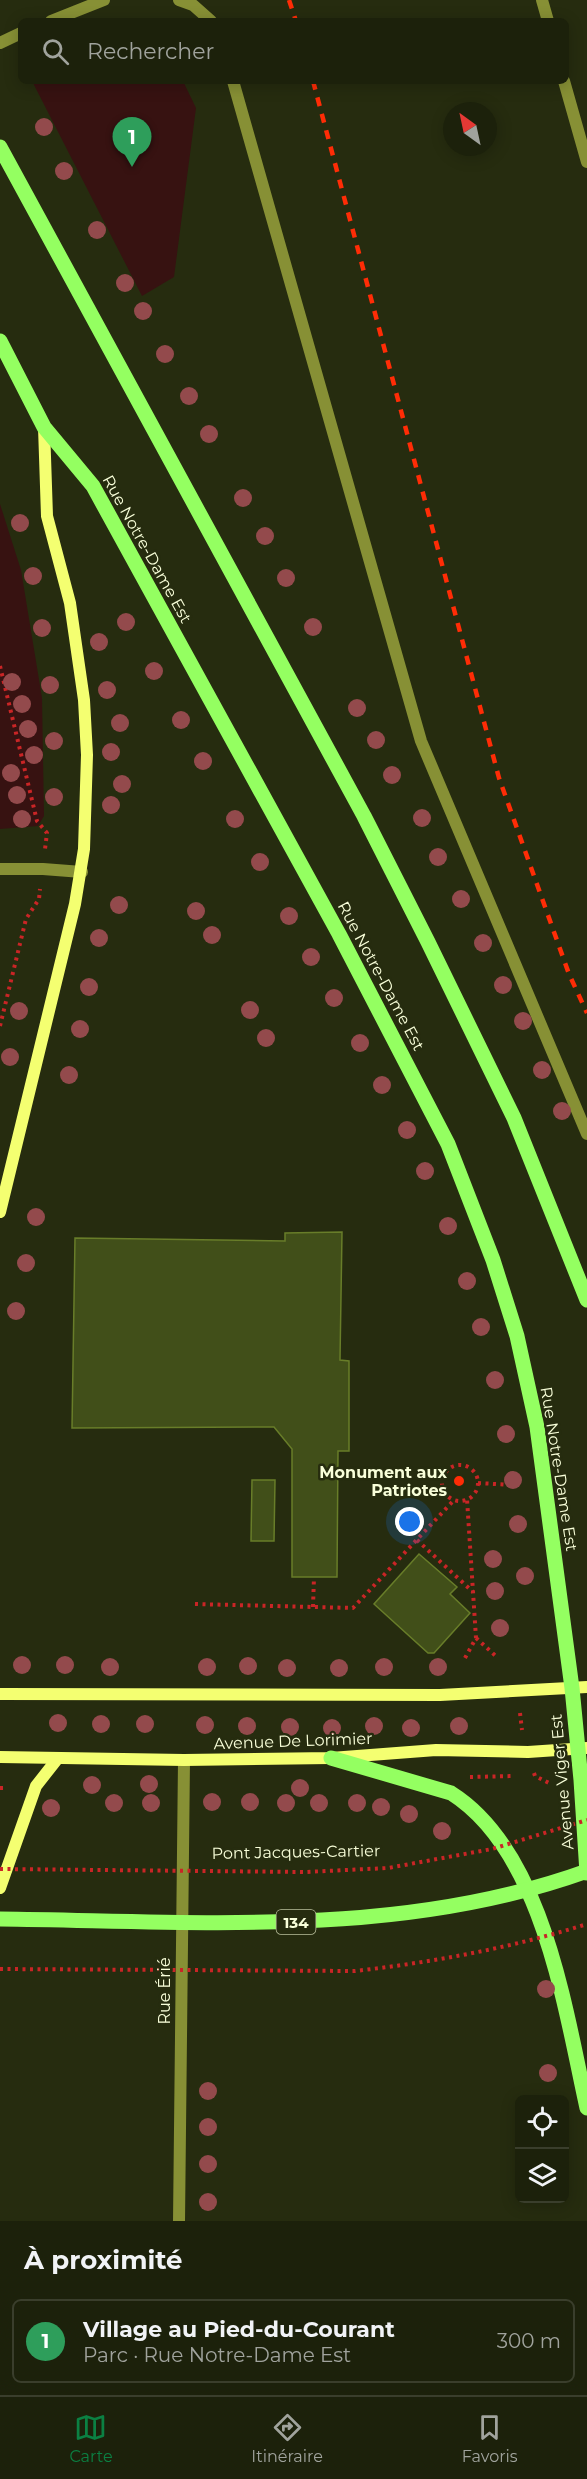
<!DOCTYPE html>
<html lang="fr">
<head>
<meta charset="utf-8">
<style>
  body { margin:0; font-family:Montserrat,sans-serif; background:#292e19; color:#f1f3f6 }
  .controls { position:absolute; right:18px; bottom:18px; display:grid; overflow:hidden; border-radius:9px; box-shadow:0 3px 15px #0003 }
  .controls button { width:54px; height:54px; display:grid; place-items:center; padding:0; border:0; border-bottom:2px solid #3a3e2c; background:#1c210b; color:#f1f3f6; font:30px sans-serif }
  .compass { position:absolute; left:443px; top:102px; width:54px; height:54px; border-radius:50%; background:#1c210b; box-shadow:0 3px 15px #0003; rotate:327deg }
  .you { position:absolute; left:410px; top:1522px; width:21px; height:21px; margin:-15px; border:4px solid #fff; border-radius:50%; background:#1a73e8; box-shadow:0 0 0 9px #1a73e833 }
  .badge { display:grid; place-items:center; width:39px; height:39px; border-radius:50%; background:#0b8043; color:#fff; font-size:20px; font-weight:700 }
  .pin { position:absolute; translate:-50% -50px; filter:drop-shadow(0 2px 3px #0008) }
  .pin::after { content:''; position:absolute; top:32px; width:21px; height:18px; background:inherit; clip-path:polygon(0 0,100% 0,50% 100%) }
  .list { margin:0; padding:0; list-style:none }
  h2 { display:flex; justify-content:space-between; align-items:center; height:78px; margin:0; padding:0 24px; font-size:26px }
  h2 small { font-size:20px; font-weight:400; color:#a0a39d }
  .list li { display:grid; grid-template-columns:39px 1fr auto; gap:18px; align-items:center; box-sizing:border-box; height:84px; margin:0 12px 12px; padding:0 12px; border:2px solid #3a3e2c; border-radius:9px }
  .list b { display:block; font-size:22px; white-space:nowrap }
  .list p { margin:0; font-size:20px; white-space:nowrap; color:#a0a39d }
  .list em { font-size:20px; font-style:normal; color:#a0a39d }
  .icon { flex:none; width:33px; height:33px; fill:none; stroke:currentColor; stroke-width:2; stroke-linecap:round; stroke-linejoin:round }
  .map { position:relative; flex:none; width:587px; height:2221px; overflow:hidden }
  .search { position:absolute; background:#1c210b; box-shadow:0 3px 15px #0003; left:18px; right:18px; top:18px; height:66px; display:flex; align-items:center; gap:15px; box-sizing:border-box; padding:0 21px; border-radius:9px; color:#a0a39d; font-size:22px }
  .sheet { height:174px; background:#1c210b }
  nav { display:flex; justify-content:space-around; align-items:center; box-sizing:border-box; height:84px; border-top:2px solid #3a3e2c; background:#1c210b; font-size:16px; color:#a0a39d }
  nav a { display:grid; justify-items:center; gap:3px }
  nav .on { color:#0b8043 }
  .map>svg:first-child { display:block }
  .green { fill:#371211 }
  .building { fill:#414f19; stroke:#687d29; stroke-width:1.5 }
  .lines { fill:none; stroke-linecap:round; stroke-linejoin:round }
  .path { stroke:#c92526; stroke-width:4; stroke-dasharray:3 4.5; stroke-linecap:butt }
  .service { stroke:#879035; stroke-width:12 }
  .minor { stroke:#879035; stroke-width:12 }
  .secondary { stroke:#f4ff71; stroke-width:12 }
  .primary { stroke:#94ff61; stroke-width:15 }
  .rail { stroke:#ff2c06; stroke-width:4.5; stroke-dasharray:9 8; stroke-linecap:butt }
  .path-bridge { stroke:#c92526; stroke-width:4; stroke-dasharray:3 4.5; stroke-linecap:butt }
  .primary-bridge { stroke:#94ff61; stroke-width:15 }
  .tree { fill:#934a4c }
  .poi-dot { fill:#ff2c06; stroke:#262c0f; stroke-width:2 }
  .labels { text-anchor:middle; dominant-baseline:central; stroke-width:5; stroke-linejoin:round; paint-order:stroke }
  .shield { fill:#262c0f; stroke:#bac09d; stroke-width:1.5 }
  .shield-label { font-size:15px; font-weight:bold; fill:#f9ffda }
  .street-label { font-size:16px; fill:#f9ffda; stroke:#262c0f }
  .poi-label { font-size:16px; font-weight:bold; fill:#f9ffda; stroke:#262c0f; text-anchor:end }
</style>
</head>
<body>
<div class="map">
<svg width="587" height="2221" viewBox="0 0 587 2221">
  <rect width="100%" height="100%" fill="#262c0f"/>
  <g class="green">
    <path d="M32 81H183L196 108 174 277 142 296Z"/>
    <path d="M0 504 21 570 42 698 44 816 38 826 0 829Z"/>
  </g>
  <g class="building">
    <path d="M342 1232 340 1360 349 1361V1451H338L337 1577H292V1449L274 1427 72 1428 75 1238 285 1241V1233Z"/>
    <path d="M252 1480H275L274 1541H251Z"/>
    <path d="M419 1554 457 1587 450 1594 470 1613 434 1653H428L374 1604Z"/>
  </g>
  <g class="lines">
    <g class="path">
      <path d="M0 666 37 821 47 833 45 849"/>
      <path d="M0 1026 26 919 39 899 40 889"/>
      <circle cx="460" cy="1483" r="18"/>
      <path d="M478 1483 512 1485"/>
      <path d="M417 1540 473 1592"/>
      <path d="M195 1604 353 1608 454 1500"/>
      <path d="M313 1607 314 1577"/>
      <path d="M476 1638 498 1658"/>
      <path d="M465 1658 476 1638 467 1499"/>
      <path d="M520 1713 522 1730"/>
      <path d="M534 1773 535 1776 549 1783"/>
      <path d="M470 1777 513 1776"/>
      <path d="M0 1788H7"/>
    </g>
    <g class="service">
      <path d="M179 0 193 5 211 21"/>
      <path d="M51 21 104 0"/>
      <path d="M0 43 21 33"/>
      <path d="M233 81 421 741 587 1134"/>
    </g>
    <g class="minor">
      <path d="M542 0 548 21"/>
      <path d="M564 81 587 162"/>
      <path d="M0 869H43L82 872"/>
      <path d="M179 2221 184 1760"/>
    </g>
    <g class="secondary">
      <path d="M0 1212 75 904 84 849 87 755 84 700 70 603 47 516 44 427"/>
      <path d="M0 1694 440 1695 587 1687"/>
      <path d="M0 1757 184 1760 331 1758 436 1750 528 1752 587 1748"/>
      <path d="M0 1888 36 1786 58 1758"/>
    </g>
    <g class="primary">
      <path d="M0 147 364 816 428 942 514 1118 587 1300"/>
      <path d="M0 341 44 427 93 486 339 934 448 1144 493 1260 517 1336 537 1427 572 1688 581 1780 587 1873"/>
      <path d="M331 1758 451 1793C543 1851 565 2009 587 2108"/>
    </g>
    <g class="rail">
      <path d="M289 0 296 21"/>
      <path d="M313 81 499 778 569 974 587 1013"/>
    </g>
    <g class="path-bridge">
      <path d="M0 1869 305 1872 388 1868 492 1849 587 1820"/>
      <path d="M0 1969 355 1971C434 1962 511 1948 587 1924"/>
    </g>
    <path class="primary-bridge" d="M0 1919C196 1921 399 1939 587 1871"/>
  </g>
  <g class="tree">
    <circle cx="44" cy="127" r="9"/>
    <circle cx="64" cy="171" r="9"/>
    <circle cx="97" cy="230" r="9"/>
    <circle cx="125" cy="283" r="9"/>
    <circle cx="143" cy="311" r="9"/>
    <circle cx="165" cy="354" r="9"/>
    <circle cx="189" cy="396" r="9"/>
    <circle cx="209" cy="434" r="9"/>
    <circle cx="243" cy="498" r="9"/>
    <circle cx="20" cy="523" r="9"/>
    <circle cx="265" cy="536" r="9"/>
    <circle cx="33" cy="576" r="9"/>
    <circle cx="286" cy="578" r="9"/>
    <circle cx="126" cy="622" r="9"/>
    <circle cx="313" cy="627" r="9"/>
    <circle cx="42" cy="628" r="9"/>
    <circle cx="99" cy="642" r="9"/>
    <circle cx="154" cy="671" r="9"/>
    <circle cx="12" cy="682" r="9"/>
    <circle cx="50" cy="685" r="9"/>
    <circle cx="107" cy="690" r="9"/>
    <circle cx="22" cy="704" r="9"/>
    <circle cx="357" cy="708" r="9"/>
    <circle cx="181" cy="720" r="9"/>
    <circle cx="120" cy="723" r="9"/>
    <circle cx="28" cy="729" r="9"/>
    <circle cx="376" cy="740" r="9"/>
    <circle cx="54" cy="741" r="9"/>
    <circle cx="111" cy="752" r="9"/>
    <circle cx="34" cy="755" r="9"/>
    <circle cx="203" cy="761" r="9"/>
    <circle cx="11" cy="773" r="9"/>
    <circle cx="392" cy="775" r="9"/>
    <circle cx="122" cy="784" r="9"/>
    <circle cx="17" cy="795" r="9"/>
    <circle cx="54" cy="797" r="9"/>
    <circle cx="111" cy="805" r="9"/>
    <circle cx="422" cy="818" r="9"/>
    <circle cx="22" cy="819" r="9"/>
    <circle cx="235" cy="819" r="9"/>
    <circle cx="438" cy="857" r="9"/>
    <circle cx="260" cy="862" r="9"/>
    <circle cx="461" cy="899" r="9"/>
    <circle cx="119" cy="905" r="9"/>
    <circle cx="196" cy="911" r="9"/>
    <circle cx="289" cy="916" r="9"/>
    <circle cx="212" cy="935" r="9"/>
    <circle cx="99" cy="938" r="9"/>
    <circle cx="483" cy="943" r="9"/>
    <circle cx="311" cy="957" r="9"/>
    <circle cx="503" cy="985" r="9"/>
    <circle cx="89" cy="987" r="9"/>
    <circle cx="334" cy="998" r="9"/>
    <circle cx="250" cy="1010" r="9"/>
    <circle cx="19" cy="1011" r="9"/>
    <circle cx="523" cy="1021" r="9"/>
    <circle cx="80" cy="1029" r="9"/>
    <circle cx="266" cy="1038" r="9"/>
    <circle cx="360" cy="1043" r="9"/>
    <circle cx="10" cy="1057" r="9"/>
    <circle cx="542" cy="1070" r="9"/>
    <circle cx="69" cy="1075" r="9"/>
    <circle cx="382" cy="1085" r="9"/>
    <circle cx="562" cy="1111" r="9"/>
    <circle cx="407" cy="1130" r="9"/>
    <circle cx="425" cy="1171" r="9"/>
    <circle cx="36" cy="1217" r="9"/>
    <circle cx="448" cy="1226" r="9"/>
    <circle cx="26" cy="1263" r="9"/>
    <circle cx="467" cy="1281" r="9"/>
    <circle cx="16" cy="1311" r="9"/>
    <circle cx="481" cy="1327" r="9"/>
    <circle cx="495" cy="1380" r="9"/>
    <circle cx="506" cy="1434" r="9"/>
    <circle cx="513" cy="1480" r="9"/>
    <circle cx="518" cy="1524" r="9"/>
    <circle cx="493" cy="1559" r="9"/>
    <circle cx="525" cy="1576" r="9"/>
    <circle cx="495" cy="1591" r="9"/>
    <circle cx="500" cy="1628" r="9"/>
    <circle cx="22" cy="1665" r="9"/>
    <circle cx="65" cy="1665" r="9"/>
    <circle cx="248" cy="1666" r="9"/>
    <circle cx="110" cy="1667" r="9"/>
    <circle cx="207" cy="1667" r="9"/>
    <circle cx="384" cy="1667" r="9"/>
    <circle cx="438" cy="1667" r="9"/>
    <circle cx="287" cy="1668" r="9"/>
    <circle cx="339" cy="1668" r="9"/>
    <circle cx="58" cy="1723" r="9"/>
    <circle cx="101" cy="1724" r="9"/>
    <circle cx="145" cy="1724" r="9"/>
    <circle cx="205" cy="1725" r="9"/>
    <circle cx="247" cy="1726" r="9"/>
    <circle cx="374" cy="1726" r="9"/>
    <circle cx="459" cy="1726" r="9"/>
    <circle cx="290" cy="1727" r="9"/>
    <circle cx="332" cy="1728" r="9"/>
    <circle cx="411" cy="1728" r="9"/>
    <circle cx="149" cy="1784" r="9"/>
    <circle cx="92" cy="1785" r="9"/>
    <circle cx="300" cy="1788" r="9"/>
    <circle cx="212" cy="1802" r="9"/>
    <circle cx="250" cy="1802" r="9"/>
    <circle cx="114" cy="1803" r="9"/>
    <circle cx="151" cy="1803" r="9"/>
    <circle cx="286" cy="1803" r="9"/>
    <circle cx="319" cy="1803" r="9"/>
    <circle cx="357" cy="1803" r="9"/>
    <circle cx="381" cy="1807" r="9"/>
    <circle cx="51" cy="1808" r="9"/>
    <circle cx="409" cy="1814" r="9"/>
    <circle cx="442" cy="1831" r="9"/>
    <circle cx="546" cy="1989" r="9"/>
    <circle cx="548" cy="2073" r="9"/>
    <circle cx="208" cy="2091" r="9"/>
    <circle cx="208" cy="2127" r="9"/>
    <circle cx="208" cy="2164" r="9"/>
    <circle cx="208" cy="2202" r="9"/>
  </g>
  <circle class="poi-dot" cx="459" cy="1481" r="6"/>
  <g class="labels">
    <rect class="shield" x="276.5" y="1910" width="39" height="24" rx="4.5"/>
    <g class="shield-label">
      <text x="296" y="1922">134</text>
    </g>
    <g class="street-label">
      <text transform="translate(147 549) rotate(61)">Rue Notre-Dame Est</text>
      <text transform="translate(381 976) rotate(62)">Rue Notre-Dame Est</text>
      <text transform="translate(559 1469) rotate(81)">Rue Notre-Dame Est</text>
      <text transform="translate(293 1741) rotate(-2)">Avenue De Lorimier</text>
      <text transform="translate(562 1782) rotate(-95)">Avenue Viger Est</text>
      <text transform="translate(296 1852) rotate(-1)">Pont Jacques-Cartier</text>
      <text transform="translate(164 1991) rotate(-90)">Rue Érié</text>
    </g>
    <g class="poi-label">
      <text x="447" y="1472">Monument aux<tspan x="447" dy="18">Patriotes</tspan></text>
    </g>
  </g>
</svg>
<div class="controls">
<button><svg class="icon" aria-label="locate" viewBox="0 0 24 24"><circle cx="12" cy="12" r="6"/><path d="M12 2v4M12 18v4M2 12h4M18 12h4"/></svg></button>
<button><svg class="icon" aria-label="layers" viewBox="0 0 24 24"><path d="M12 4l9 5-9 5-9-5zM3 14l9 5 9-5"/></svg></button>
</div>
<svg class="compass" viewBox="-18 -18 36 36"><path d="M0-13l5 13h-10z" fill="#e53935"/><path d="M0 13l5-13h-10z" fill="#a0a39d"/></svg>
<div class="you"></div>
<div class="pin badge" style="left:132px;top:167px;background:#2e9e5b">1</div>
<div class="search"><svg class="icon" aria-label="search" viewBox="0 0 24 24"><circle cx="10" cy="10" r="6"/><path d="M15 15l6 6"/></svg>Rechercher</div>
</div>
<section class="sheet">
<h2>À proximité<small></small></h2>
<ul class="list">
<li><span class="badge" style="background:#2e9e5b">1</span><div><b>Village au Pied-du-Courant</b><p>Parc · Rue Notre-Dame Est</p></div><em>300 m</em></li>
</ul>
</section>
<nav>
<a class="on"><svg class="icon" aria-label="map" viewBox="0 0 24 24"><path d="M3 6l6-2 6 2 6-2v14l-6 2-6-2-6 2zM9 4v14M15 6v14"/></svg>Carte</a>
<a><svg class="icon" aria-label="directions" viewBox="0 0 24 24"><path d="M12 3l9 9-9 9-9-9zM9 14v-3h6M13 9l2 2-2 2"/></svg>Itinéraire</a>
<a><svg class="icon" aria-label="saved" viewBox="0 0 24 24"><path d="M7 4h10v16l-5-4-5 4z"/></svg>Favoris</a>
</nav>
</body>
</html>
